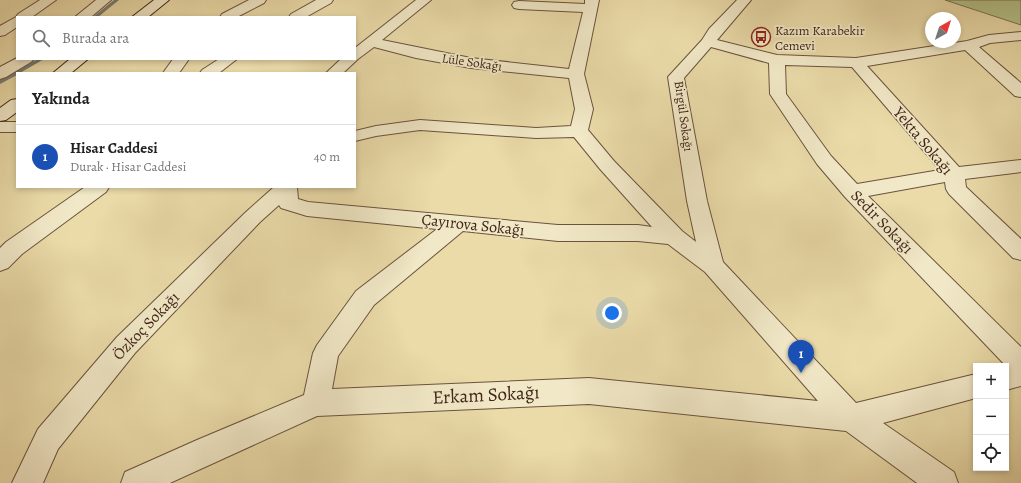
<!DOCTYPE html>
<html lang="tr">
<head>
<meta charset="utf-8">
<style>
  body { margin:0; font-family:Alegreya,serif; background:#f6f6f6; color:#222 }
  .controls { position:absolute; right:12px; bottom:12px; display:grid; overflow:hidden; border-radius:0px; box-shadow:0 2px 6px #0003 }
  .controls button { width:36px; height:36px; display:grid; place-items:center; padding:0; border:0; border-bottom:1px solid #e0e0e0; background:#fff; color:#222; font:20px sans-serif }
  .compass { position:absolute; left:925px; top:12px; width:36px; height:36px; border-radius:50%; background:#fff; box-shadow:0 2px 6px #0003; rotate:39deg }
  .you { position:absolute; left:612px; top:313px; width:14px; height:14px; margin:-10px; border:3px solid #fff; border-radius:50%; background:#1a73e8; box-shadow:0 0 0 6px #1a73e833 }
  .badge { display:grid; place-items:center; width:26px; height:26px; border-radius:50%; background:#8f2418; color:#fff; font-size:13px; font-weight:700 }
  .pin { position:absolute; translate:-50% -33px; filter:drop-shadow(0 1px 2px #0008) }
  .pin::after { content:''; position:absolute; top:21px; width:14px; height:12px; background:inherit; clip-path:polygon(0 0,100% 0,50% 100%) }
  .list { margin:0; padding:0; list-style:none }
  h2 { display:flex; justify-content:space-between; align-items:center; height:52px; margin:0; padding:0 16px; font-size:17px }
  h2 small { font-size:13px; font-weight:400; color:#767676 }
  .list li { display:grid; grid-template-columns:26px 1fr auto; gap:12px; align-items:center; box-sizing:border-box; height:64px; padding:0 16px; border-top:1px solid #e0e0e0 }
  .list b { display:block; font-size:15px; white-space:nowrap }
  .list p { margin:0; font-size:13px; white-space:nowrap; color:#767676 }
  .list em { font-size:13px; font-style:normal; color:#767676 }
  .icon { flex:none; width:22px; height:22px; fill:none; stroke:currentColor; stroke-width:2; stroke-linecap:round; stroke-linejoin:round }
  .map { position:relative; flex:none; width:1021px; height:483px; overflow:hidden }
  .search { position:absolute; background:#fff; box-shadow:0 2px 6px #0003; left:16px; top:16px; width:340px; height:44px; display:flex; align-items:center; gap:10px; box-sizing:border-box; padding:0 14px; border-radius:0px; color:#767676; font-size:15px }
  .panel { position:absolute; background:#fff; box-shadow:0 2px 6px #0003; left:16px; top:72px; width:340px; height:116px; border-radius:0px }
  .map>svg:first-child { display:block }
  .green { fill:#b4c18a; stroke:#7a7452 }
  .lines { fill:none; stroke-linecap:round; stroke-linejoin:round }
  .stream { fill:#767e74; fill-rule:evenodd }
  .minor-casing { stroke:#6b533d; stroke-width:2 }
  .secondary-casing { stroke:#412619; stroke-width:2 }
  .minor { fill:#f1e8c7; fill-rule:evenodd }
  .secondary { fill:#f1e8c7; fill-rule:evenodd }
  .labels { text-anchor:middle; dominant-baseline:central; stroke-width:3.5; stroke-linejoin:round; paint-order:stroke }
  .far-poi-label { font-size:13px; fill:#412619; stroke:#f1e8c7; text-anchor:start }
  .far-street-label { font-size:13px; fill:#412619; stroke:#f1e8c7 }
  .street-label { font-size:16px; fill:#412619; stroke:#f1e8c7 }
  .near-street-label { font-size:19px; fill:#412619; stroke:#f1e8c7 }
</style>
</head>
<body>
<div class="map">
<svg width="1021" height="483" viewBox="0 0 1021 483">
  <rect width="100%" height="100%" fill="#eadba9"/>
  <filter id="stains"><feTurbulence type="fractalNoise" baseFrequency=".005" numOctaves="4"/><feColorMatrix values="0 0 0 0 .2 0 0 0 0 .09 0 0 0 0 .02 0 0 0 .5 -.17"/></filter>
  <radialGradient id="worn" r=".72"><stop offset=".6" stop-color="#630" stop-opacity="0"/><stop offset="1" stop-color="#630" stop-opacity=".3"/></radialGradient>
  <path class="green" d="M945 0H1021V25Z"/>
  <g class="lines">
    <g class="stream">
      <path d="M114 0H119L98 17H93Z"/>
      <path d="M38 59H44L20 73H17V75L0 84V80Z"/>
    </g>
    <g class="minor-casing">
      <g id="minor">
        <path d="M40 0H56L32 17H17V27L5 35 0 36V26L16 17 18 14Z"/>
        <path d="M96 0H111L91 17H75Z"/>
        <path d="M249 0H266L264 3 237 17H220L222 14Z"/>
        <path d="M316 0H333L331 3 306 17H289L291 14Z"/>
        <path d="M416 0H431L382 40 471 58 569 69 583 12 519 9 514 8 512 5 514 2 519 1 585 4V0H599L584 74 593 109 588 130 614 161 682 231 696 242 687 201 668 77 702 40 709 29 737 0H751L717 40 777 55 856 58 967 41 989 35 1021 32V40L990 43 979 47 1021 83V97L1015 96 965 50 867 66 959 167 1021 160V172L965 179 966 187 1021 239V260L1013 258 949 194 946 189 945 182 868 196 1021 347V386L1006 390V366L845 197 817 164 770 94 769 63 711 47 684 78 707 201 723 262 856 403 976 374V398L883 423 954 472 958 483H917L846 431 589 404 317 416 170 483H121L125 472 197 440 304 395 313 353 317 345 356 291 437 229 307 216 281 208 279 205 260 222 135 353 58 449 43 483H12L38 429 117 337 246 212 274 187H297L298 199 308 202 558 225H638L652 227 600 169 574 137 536 138 420 130 376 136 355 141V131L376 126 420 120 536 128 571 126 575 109 569 78 471 68 416 58 374 47 358 59 343 73H326L341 59H355V48ZM785 65 852 67 940 170 857 184 831 156 786 94ZM463 231 558 241H638L668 244 705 272 818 401 589 378 332 389 338 356 374 305Z"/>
        <path d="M17 58 34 59 31 62 6 77 0 79V67Z"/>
        <path d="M173 59H189L179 73H163Z"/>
        <path d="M219 59H237L219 73H200L202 70Z"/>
        <rect x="0" y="122" width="17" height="10"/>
        <path d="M85 187H109L106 192 22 254 8 268 0 271V248L6 242Z"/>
      </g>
    </g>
    <g class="secondary-casing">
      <g id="secondary">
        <path d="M154 0H169L148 17H132Z"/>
        <path d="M70 59H88L71 73H53Z"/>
        <path d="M17 99V112L6 120 0 121V108L11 100Z"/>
      </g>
    </g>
    <use href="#minor" class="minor"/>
    <use href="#secondary" class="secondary"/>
  </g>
  <defs>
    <g id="bus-ring" transform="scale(1)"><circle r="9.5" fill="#f1e8c7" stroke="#8f2418" stroke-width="1.5"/><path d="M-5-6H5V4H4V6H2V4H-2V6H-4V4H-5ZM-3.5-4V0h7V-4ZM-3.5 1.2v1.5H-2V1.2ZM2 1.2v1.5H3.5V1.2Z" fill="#8f2418"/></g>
  </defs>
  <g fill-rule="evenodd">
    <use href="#bus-ring" x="761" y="37"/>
  </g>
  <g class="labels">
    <g class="far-poi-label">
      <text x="775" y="30">Kazım Karabekir<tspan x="775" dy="15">Cemevi</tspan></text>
    </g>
    <g class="far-street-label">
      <text transform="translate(472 62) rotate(8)">Lüle Sokağı</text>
      <text transform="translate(684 116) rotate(82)">Birgül Sokağı</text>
    </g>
    <g class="street-label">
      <text transform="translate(923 141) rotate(50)">Yekta Sokağı</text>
      <text transform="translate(882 222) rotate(46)">Sedir Sokağı</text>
      <text transform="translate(473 225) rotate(6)">Çayırova Sokağı</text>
      <text transform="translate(146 326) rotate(-46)">Özkoç Sokağı</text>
    </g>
    <g class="near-street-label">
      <text transform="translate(486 395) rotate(-3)">Erkam Sokağı</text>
    </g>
  </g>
  <rect width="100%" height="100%" filter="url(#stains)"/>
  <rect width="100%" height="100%" fill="url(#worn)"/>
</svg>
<div class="controls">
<button>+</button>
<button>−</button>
<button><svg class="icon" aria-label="locate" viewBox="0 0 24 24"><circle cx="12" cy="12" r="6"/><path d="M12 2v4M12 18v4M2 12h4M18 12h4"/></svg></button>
</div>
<svg class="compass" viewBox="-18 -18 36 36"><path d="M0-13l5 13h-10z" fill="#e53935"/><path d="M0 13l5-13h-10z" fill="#767676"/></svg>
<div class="you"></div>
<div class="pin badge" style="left:801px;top:373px;background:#1a4fb4">1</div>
<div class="search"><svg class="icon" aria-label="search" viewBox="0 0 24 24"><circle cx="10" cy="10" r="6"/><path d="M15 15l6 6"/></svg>Burada ara</div>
<section class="panel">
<h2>Yakında<small></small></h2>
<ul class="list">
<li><span class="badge" style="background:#1a4fb4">1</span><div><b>Hisar Caddesi</b><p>Durak · Hisar Caddesi</p></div><em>40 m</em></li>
</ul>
</section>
</div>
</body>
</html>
